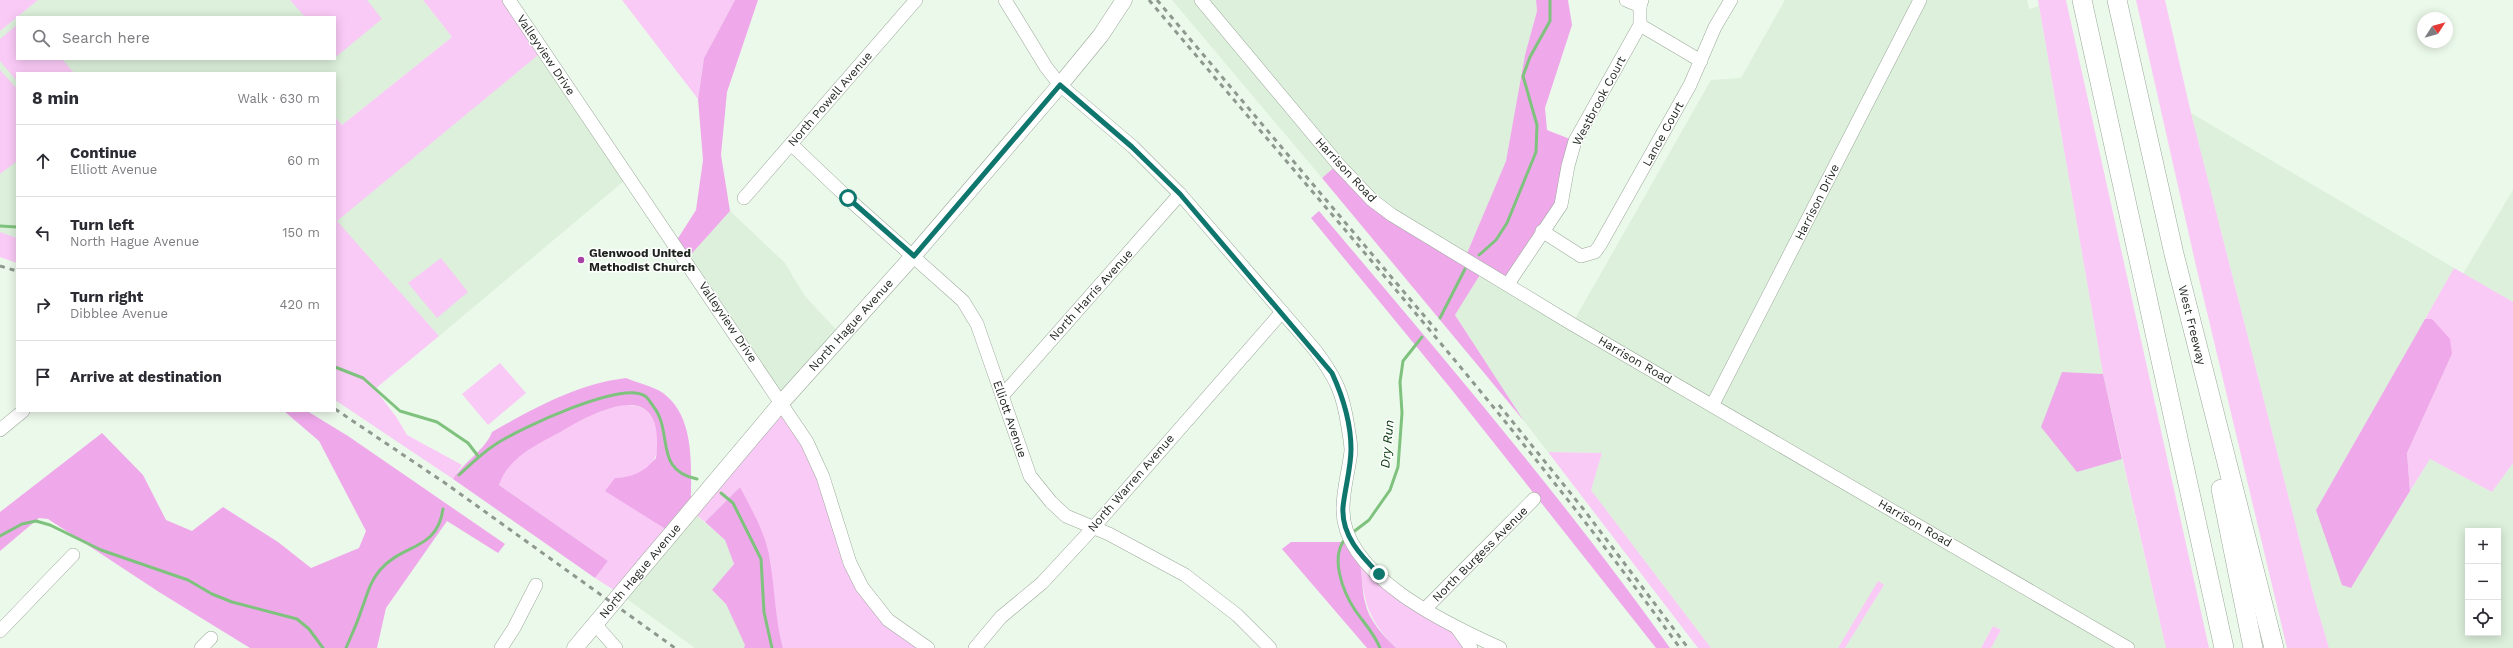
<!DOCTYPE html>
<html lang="en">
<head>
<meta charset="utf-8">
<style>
  body { margin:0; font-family:"Work Sans",sans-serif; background:#f7f7f7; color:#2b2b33 }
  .controls { position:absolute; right:12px; bottom:12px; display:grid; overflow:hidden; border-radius:0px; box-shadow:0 2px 10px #0003 }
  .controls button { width:36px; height:36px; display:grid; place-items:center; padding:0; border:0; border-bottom:1px solid #e1e1e2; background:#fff; color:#2b2b33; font:20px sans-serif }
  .compass { position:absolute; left:2417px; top:12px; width:36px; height:36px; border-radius:50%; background:#fff; box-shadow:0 2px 10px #0003; rotate:54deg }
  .stop { position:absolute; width:12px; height:12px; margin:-9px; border:3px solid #0f766e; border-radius:50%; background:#fff }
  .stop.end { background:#0f766e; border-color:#fff; box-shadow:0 1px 4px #0008 }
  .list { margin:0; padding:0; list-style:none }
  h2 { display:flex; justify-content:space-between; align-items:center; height:52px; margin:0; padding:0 16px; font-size:17px }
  h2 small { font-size:13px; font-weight:400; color:#7c7c81 }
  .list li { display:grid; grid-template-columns:26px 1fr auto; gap:12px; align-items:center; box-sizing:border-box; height:72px; padding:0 16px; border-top:1px solid #e1e1e2 }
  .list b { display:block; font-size:15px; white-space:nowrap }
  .list p { margin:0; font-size:13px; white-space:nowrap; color:#7c7c81 }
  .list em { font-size:13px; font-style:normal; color:#7c7c81 }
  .icon { flex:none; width:22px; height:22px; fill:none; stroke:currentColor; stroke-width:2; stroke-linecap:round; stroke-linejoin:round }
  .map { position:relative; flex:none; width:2513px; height:648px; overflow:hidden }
  .search { position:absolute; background:#fff; box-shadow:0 2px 10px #0003; left:16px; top:16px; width:320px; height:44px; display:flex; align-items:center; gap:10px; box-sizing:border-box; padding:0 14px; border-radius:0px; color:#7c7c81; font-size:15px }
  .panel { position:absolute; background:#fff; box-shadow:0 2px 10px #0003; left:16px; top:72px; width:320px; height:340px; border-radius:0px }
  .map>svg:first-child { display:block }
  .built { fill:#dcf0db; fill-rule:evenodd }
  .green { fill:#facaf6 }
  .forest { fill:#efa9eb }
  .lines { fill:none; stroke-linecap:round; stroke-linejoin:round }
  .stream { stroke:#7fc27e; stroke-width:3 }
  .minor-casing { stroke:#9ba89a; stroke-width:14 }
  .major-casing { stroke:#9ba89a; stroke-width:17 }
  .highway-casing { stroke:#9ba89a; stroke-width:20 }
  .minor { stroke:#fff; stroke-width:13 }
  .major { stroke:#fff; stroke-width:16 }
  .highway { stroke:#fff; stroke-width:19 }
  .rail { stroke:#8e988e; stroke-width:3; stroke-dasharray:5 5; stroke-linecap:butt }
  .route { stroke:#0f766e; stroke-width:5 }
  .poi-dot { fill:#a741a5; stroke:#fff; stroke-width:1.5 }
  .labels { text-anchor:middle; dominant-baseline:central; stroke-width:3; stroke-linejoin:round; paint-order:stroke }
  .street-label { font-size:12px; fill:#1e231e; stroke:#fff }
  .poi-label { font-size:12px; font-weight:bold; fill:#1e231e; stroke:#fff; text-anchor:start }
  .water-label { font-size:13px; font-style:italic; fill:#07380b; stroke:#fff }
</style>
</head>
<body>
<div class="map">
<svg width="2513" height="648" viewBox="0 0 2513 648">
  <rect width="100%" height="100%" fill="#ebf9ea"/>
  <g class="built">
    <path d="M38 0H423L452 37 342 125 335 117V73H17V238L0 232V31L17 17V59H335V17H17Z"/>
    <path d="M1172 0H1536L1537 11 1525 55 1506 161 1465 258 1412 228 1338 164 1322 178Z"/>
    <path d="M1785 0H2027L2029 9 2039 6 2103 374 2062 372 2077 472 2122 459 2166 648H1991L2001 630 1993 626 1981 648H1845L1884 585 1878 582 1838 648H1711L1591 490 1602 453 1548 452 1524 421 1455 315 1483 270 1572 324 1711 80 1741 78Z"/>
    <path d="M543 51 630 176 439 336 336 221Z"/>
    <path d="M2191 113 2454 268 2316 510 2351 587 2430 459 2492 492 2513 463V648H2329L2314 597ZM2468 531H2498V633H2468Z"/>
    <path d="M2513 190V302L2463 274Z"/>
    <path d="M730 211 785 263 804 295 842 336 782 402 686 260Z"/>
    <path d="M691 511 725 540 734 564 712 591 726 604 746 645 744 648H695L620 594Z"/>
  </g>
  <g class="green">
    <path d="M0 0H38L0 31Z"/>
    <path d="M290 0H367L382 19 337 56 335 54V17H305Z"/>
    <path d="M423 0H509L543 51 337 221 439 336 375 389 397 418 407 435 462 465 453 479 335 400V117L342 125 452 37Z"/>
    <path d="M622 0H735L704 58 698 99Z"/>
    <path d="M2038 0H2066L2209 648H2166L2103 374Z"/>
    <path d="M2136 0H2165L2191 113 2314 597 2329 648H2287L2196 266Z"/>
    <path d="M17 25V59H62L74 73H17V81L0 61V39Z"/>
    <path d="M0 70 17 89V161L0 174Z"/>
    <path d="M0 232 17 238V263L0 257Z"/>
    <path d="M441 258 468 292 437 318 408 283Z"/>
    <path d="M2454 268 2513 302V463L2492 492 2430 459 2410 491 2407 453 2452 354 2432 319H2425Z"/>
    <path d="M500 363 526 393 488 425 462 394Z"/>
    <path d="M782 402 807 442 867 595 931 648H783L777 624 770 559 740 487 705 522 691 511Z"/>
    <path d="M617 405C627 405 638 404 647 411 654 417 657 427 658 435 660 466 643 477 615 478L672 533 620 594 595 578 608 561 499 485C501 480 502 474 505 470 523 446 587 416 617 405Z"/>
    <path d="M1548 452 1602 453 1591 490 1711 648H1698Z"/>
    <path d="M1359 553 1440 619 1471 648H1396C1363 614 1364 598 1359 553Z"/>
    <path d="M1878 581 1884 585 1845 648H1838Z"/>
    <path d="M1993 626 2001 630 1991 648H1981Z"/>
  </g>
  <g class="forest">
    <path d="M735 0H758L727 92 721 155 730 211 686 260 675 243 696 210 703 160 698 99 704 58Z"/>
    <path d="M1536 0H1568L1572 25 1545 108 1547 130 1575 141 1565 186 1508 284 1483 270 1455 315 1524 421 1322 178 1338 164 1355 182 1465 258 1506 161 1525 55 1537 11Z"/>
    <path d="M1319 211C1440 354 1562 496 1670 648H1656L1452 390 1311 218Z"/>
    <path d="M2425 319H2432L2450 339 2452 354 2407 453 2410 491 2351 588 2342 585 2316 510Z"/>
    <path d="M2062 372 2103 374 2122 459 2077 472 2041 427Z"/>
    <path d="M626 378C637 383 653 386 663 393 698 419 690 474 691 511L672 533 605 491 615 478C633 477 644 472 656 458 666 378 605 406 562 431 537 445 509 456 499 485L608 561 595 578 453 479C463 463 486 449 492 432 534 408 577 384 626 378Z"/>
    <path d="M284 411H307L348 436 505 544 498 553 447 521 386 608 377 648H250L159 592 48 519 39 518 0 551V512L102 433 143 475 166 520 192 531 223 507 278 542 311 568 359 548 366 531 319 441Z"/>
    <path d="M740 487C752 510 766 534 770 560 775 590 775 619 783 648H744L745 645 726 604 712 590 734 564 725 540 705 522Z"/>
    <path d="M1291 542H1352C1364 560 1360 581 1365 602 1369 621 1383 635 1396 648H1367L1282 549Z"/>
  </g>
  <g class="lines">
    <g class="stream">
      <path d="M0 226 17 227"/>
      <path d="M1479 255 1496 240 1507 223 1536 152 1537 125 1523 76 1530 57 1550 21V0"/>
      <path d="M1440 318 1465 269"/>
      <path d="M335 367 363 378 400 411 437 422 468 443 478 456"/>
      <path d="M459 475C471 464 482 453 496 444 519 429 622 380 645 396 648 398 651 403 653 406 674 432 653 470 697 479"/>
      <path d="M721 493 733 503 761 559 764 612 772 648"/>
      <path d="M1352 533 1369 520 1390 490 1398 467 1402 413 1400 382 1403 361 1422 337"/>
      <path d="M0 536 22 524 36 521 50 525 101 550 188 580 212 594 232 602 297 619 309 629 323 648"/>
      <path d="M1346 538C1329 556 1343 592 1355 610 1364 623 1374 633 1380 648"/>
      <path d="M346 648C351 636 357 624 361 611 367 596 369 583 380 570 403 543 437 551 443 509"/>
    </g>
    <g class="minor-casing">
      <g id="minor">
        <path d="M509 0 807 442 823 477 850 563 862 587 888 620 928 648"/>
        <path d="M1005 0 1046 67 1060 85 1133 147 1180 194 1315 350C1336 378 1343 393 1348 427 1349 434 1351 443 1351 451 1349 470 1343 489 1343 508 1341 575 1449 625 1500 648"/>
        <path d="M1201 0 1338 164 1372 200 1392 215 1572 324 2128 648"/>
        <path d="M1626 0 1640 6"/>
        <path d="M1640 25 1701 61"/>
        <path d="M791 144 853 203 963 301 977 324 1030 476 1051 502 1066 516 1109 534 1185 575 1237 615 1270 648"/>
        <path d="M744 198 916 0"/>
        <path d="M1542 231 1581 256 1595 252 1600 245 1690 85 1715 27 1731 0"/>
        <path d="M1508 284 1561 205 1568 166 1575 141 1640 25V6L1642 0"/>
        <path d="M1002 396 1180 194"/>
        <path d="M1713 404 1920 0"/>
        <path d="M0 430 23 411"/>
        <path d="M1425 609 1534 499"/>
        <path d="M595 624 616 648"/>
        <path d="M1457 628 1471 648"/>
        <path d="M0 631 73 555"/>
        <path d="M201 648 211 638"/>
        <path d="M501 648 514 628 536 585"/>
        <path d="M975 648 1001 617 1042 583 1093 528 1282 312"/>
      </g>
    </g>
    <g class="major-casing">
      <path id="major" d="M575 648 782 402 914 255 1060 85 1101 35 1124 0"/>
    </g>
    <g class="highway-casing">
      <g id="highway">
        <path d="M2082 0 2224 648"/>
        <path d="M2117 0 2174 254 2274 648"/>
        <path d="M2221 489 2253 648"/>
      </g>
    </g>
    <use href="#minor" class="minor"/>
    <use href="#major" class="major"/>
    <use href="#highway" class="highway"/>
    <g class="rail">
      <path d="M1149 0C1329 213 1516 422 1680 648"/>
      <path d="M1157 0 1437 331"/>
      <path d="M0 266 17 271"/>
      <path d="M1499 405 1585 511 1688 648"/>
      <path d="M335 409 445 483 675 648"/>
    </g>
  </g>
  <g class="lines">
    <path class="route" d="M848 198 914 256 1060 85 1132 147 1180 194 1332 373C1343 397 1351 423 1351 449 1351 468 1345 488 1343 507 1341 535 1361 556 1379 574"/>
  </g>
  <circle class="poi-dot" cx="581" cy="260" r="4"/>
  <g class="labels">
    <g class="street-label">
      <text transform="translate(546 55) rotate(56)">Valleyview Drive</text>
      <text transform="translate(830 99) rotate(-49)">North Powell Avenue</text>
      <text transform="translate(1599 101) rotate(-62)">Westbrook Court</text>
      <text transform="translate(1663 134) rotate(-61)">Lance Court</text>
      <text transform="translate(1346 170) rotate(47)">Harrison Road</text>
      <text transform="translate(1817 202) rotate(-63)">Harrison Drive</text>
      <text transform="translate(1091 295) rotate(-48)">North Harris Avenue</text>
      <text transform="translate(728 322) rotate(56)">Valleyview Drive</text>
      <text transform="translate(851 325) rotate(-48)">North Hague Avenue</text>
      <text transform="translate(2192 325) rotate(76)">West Freeway</text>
      <text transform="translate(1635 360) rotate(30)">Harrison Road</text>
      <text transform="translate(1010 419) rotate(71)">Elliott Avenue</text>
      <text transform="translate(1131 483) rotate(-49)">North Warren Avenue</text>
      <text transform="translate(1915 523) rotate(30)">Harrison Road</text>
      <text transform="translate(1480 554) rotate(-45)">North Burgess Avenue</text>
      <text transform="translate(640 571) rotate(-50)">North Hague Avenue</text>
    </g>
    <g class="poi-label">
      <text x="589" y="253">Glenwood United<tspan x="589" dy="14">Methodist Church</tspan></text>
    </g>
    <g class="water-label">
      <text transform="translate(1387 444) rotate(-85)">Dry Run</text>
    </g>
  </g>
</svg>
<div class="controls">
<button>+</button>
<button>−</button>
<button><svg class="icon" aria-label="locate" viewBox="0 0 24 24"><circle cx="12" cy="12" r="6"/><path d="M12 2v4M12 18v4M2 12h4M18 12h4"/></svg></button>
</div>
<svg class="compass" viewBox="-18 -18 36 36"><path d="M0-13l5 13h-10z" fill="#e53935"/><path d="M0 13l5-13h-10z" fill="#7c7c81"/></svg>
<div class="stop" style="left:848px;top:198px"></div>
<div class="stop end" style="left:1379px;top:574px"></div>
<div class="search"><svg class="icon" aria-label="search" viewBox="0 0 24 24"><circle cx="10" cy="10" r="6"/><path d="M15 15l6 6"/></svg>Search here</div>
<section class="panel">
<h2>8 min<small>Walk · 630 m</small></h2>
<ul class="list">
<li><svg class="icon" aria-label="ahead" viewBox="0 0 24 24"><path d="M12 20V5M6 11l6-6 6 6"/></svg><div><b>Continue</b><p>Elliott Avenue</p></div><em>60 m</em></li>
<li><svg class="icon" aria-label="left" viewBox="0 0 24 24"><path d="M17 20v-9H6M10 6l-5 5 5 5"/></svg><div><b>Turn left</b><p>North Hague Avenue</p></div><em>150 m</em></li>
<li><svg class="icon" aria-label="right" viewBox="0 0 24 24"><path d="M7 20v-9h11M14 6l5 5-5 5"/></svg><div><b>Turn right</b><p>Dibblee Avenue</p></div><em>420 m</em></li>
<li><svg class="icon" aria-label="arrive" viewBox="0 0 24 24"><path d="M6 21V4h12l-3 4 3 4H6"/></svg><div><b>Arrive at destination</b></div></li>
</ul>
</section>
</div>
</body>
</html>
